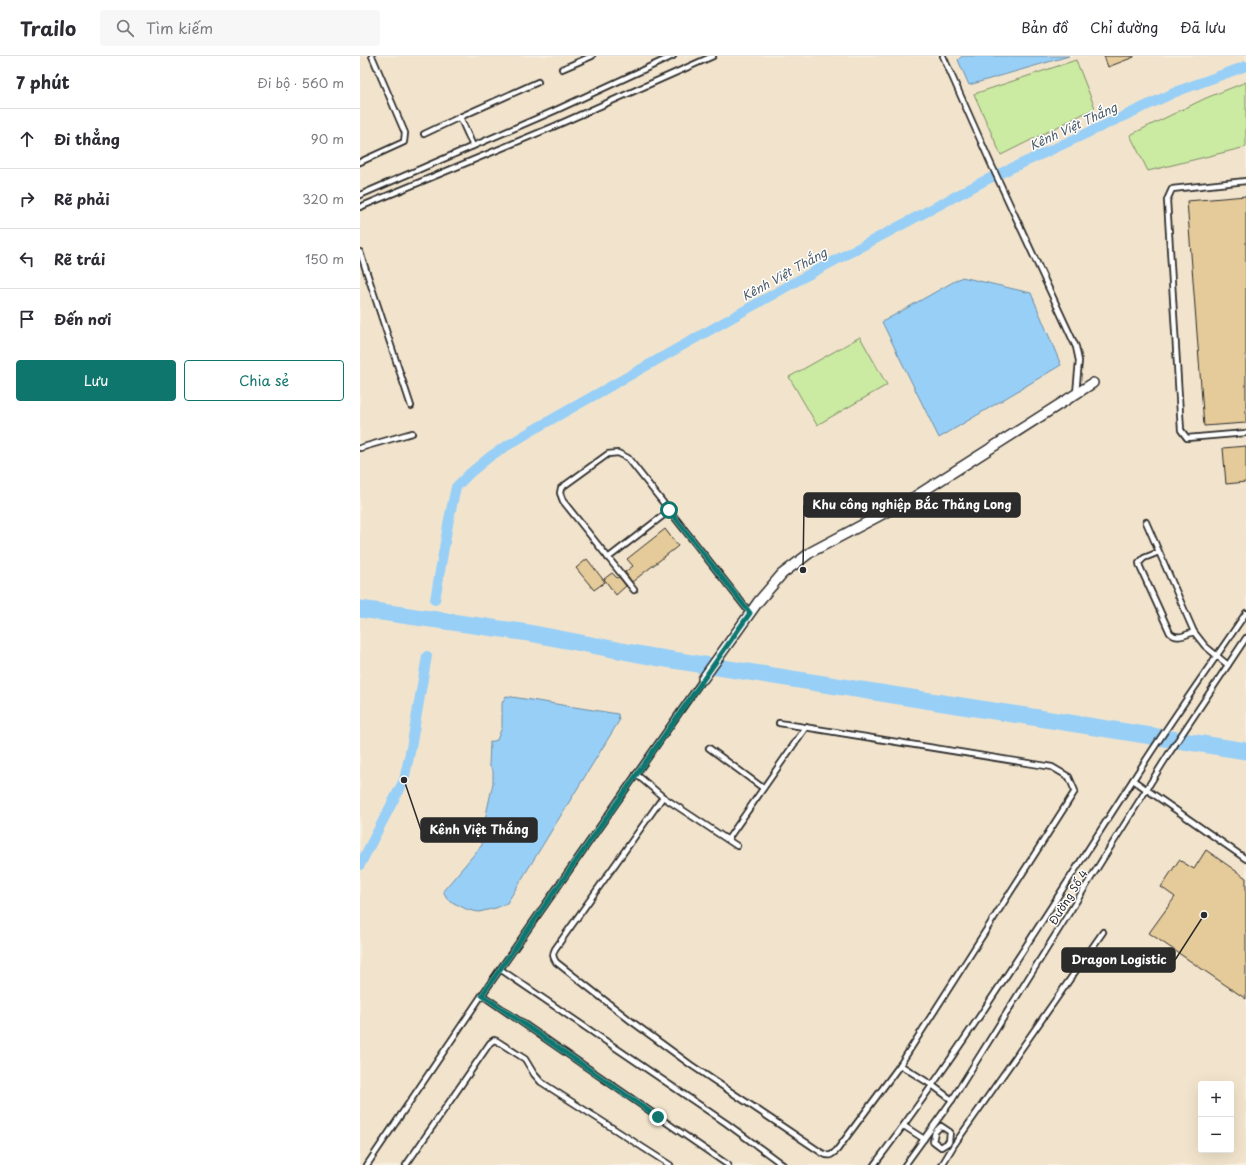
<!DOCTYPE html>
<html lang="vi">
<head>
<meta charset="utf-8">
<style>
  body { margin:0; font-family:"Playpen Sans",sans-serif; background:#f7f7f7; color:#2b2b33 }
  .controls { position:absolute; right:12px; bottom:12px; display:grid; overflow:hidden; border-radius:4px; box-shadow:0 4px 16px #0002 }
  .controls button { width:36px; height:36px; display:grid; place-items:center; padding:0; border:0; border-bottom:1px solid #e1e1e2; background:#fff; color:#2b2b33; font:20px sans-serif }
  .stop { position:absolute; width:12px; height:12px; margin:-9px; border:3px solid #0f766e; border-radius:50%; background:#fff }
  .stop.end { background:#0f766e; border-color:#fff; box-shadow:0 1px 4px #0008 }
  .list { margin:0; padding:0; list-style:none }
  h2 { display:flex; justify-content:space-between; align-items:center; height:52px; margin:0; padding:0 16px; font-size:17px }
  h2 small { font-size:13px; font-weight:400; color:#7c7c81 }
  .list li { display:grid; grid-template-columns:26px 1fr auto; gap:12px; align-items:center; box-sizing:border-box; height:60px; padding:0 16px; border-top:1px solid #e1e1e2 }
  .list b { display:block; font-size:15px; white-space:nowrap }
  .list em { font-size:13px; font-style:normal; color:#7c7c81 }
  .actions { display:flex; gap:8px; padding:12px 16px }
  .actions a { flex:1; padding:9px 0; border:1px solid #0f766e; border-radius:4px; text-align:center; font-size:14px; color:#0f766e }
  .actions .main { background:#0f766e; color:#fff }
  .icon { flex:none; width:22px; height:22px; fill:none; stroke:currentColor; stroke-width:2; stroke-linecap:round; stroke-linejoin:round }
  .map { position:relative; flex:none; width:886px; height:1109px; overflow:hidden }
  header { display:flex; align-items:center; gap:24px; box-sizing:border-box; height:56px; padding:0 20px; background:#fff; border-bottom:1px solid #e1e1e2 }
  header strong { font-size:19px }
  nav { display:flex; gap:22px; margin-inline-start:auto; font-size:14px }
  .search { width:280px; height:36px; background:#f7f7f7; display:flex; align-items:center; gap:10px; box-sizing:border-box; padding:0 14px; border-radius:4px; color:#7c7c81; font-size:15px }
  main { display:flex }
  aside { flex:1; background:#fff }
  .map>svg:first-child { display:block }
  .built { fill:#f2e4cc; fill-rule:evenodd }
  .green { fill:#cbeaa2; stroke:#7b8a66 }
  .water { fill:#98cff7; stroke:#6c8da5 }
  .lines { fill:none; stroke-linecap:round; stroke-linejoin:round }
  .canal { stroke:#98cff7; stroke-width:10 }
  .river { stroke:#98cff7; stroke-width:17 }
  .building { fill:#e5cb9a; stroke:#2b2b2b }
  .lane-casing { stroke:#2b2b2b; stroke-width:8 }
  .street-casing { stroke:#2b2b2b; stroke-width:12 }
  .lane { stroke:#fff; stroke-width:4.5 }
  .street { stroke:#fff; stroke-width:9 }
  .route { stroke:#0f766e; stroke-width:5 }
  .labels { text-anchor:middle; dominant-baseline:central; stroke-width:3; stroke-linejoin:round; paint-order:stroke }
  .street-label { font-size:11px; fill:#2b2b2b; stroke:#fff }
  .water-label { font-size:12px; font-style:italic; fill:#4c5c68; stroke:#fff }
  .leader { fill:none; stroke:#2b2b2b; stroke-width:1.5 }
  .callout-dot { fill:#2b2b2b; stroke:#fff; stroke-width:1.5 }
  .callout { fill:#2b2b2b; stroke:#2b2b2b; stroke-width:1.5 }
  .callout-label { font-size:12px; text-anchor:middle; font-weight:bold; fill:#fff }
</style>
</head>
<body>
<header>
<strong>Trailo</strong>
<div class="search"><svg class="icon" aria-label="search" viewBox="0 0 24 24"><circle cx="10" cy="10" r="6"/><path d="M15 15l6 6"/></svg>Tìm kiếm</div>
<nav><a>Bản đồ</a><a>Chỉ đường</a><a>Đã lưu</a></nav>
</header>
<main>
<aside>
<h2>7 phút<small>Đi bộ · 560 m</small></h2>
<ul class="list">
<li><svg class="icon" aria-label="ahead" viewBox="0 0 24 24"><path d="M12 20V5M6 11l6-6 6 6"/></svg><div><b>Đi thẳng</b></div><em>90 m</em></li>
<li><svg class="icon" aria-label="right" viewBox="0 0 24 24"><path d="M7 20v-9h11M14 6l5 5-5 5"/></svg><div><b>Rẽ phải</b></div><em>320 m</em></li>
<li><svg class="icon" aria-label="left" viewBox="0 0 24 24"><path d="M17 20v-9H6M10 6l-5 5 5 5"/></svg><div><b>Rẽ trái</b></div><em>150 m</em></li>
<li><svg class="icon" aria-label="arrive" viewBox="0 0 24 24"><path d="M6 21V4h12l-3 4 3 4H6"/></svg><div><b>Đến nơi</b></div></li>
</ul>
<div class="actions"><a class="main">Lưu</a><a>Chia sẻ</a></div>
</aside>
<div class="map">
<svg width="886" height="1109" viewBox="0 0 886 1109">
  <rect width="100%" height="100%" fill="#f7efe1"/>
  <filter id="ink" filterUnits="userSpaceOnUse"><feTurbulence type="fractalNoise" baseFrequency=".025" numOctaves="2"/><feDisplacementMap in="SourceGraphic" scale="8" xChannelSelector="R" yChannelSelector="G"/><feConvolveMatrix kernelMatrix="1 2 1 2 8 2 1 2 1" color-interpolation-filters="sRGB"/></filter>
  <g filter="url(#ink)">
    <path class="built" d="M0 0H886V1109H0ZM841 1028H871V1094H841Z"/>
    <g class="green">
      <path d="M716 4 735 52 641 99 614 38Z"/>
      <path d="M886 26V91L788 115 770 79 846 42Z"/>
      <path d="M500 281 527 329 457 369 429 321Z"/>
    </g>
    <g class="water">
      <path d="M602 0H709L609 29 598 4Z"/>
      <path d="M602 221 671 237 701 309 579 382 522 266Z"/>
      <path d="M146 640 258 658 259 665 147 847 136 852 119 856 108 854 88 844 83 835 122 789V777L133 727V715L129 709 130 686 137 684 142 671V647Z"/>
    </g>
    <g class="lines">
      <g class="canal">
        <path d="M75 544 89 463 96 431 110 417 132 399 173 374 444 221 626 124 818 35 886 10"/>
        <path d="M0 809 44 724 51 692 67 600"/>
      </g>
      <path class="river" d="M0 553 169 577 294 601 886 695"/>
    </g>
    <g class="building">
      <path d="M744 0H774V1L748 11Z"/>
      <path d="M886 140V367L844 370 827 145Z"/>
      <path d="M886 390V426L866 428 863 392Z"/>
      <path d="M305 473 318 490 272 526 265 516 273 510 267 503Z"/>
      <path d="M227 503 245 526 234 534 216 512Z"/>
      <path d="M252 517 257 522 259 521 266 530 256 539 244 523Z"/>
      <path d="M846 794 886 822V943L789 877 815 841 801 831 819 804 834 813Z"/>
    </g>
    <g class="lines">
      <g class="lane-casing">
        <g id="lane">
          <path d="M583 0 631 108 716 291 719 305 716 337"/>
          <path d="M202 13 232 0"/>
          <path d="M64 78 100 61"/>
          <path d="M113 90 100 61 178 26"/>
          <path d="M0 106 44 86 45 77 12 0"/>
          <path d="M886 125 812 133 807 144 821 374 827 382 886 377"/>
          <path d="M0 139 194 55 313 0"/>
          <path d="M0 151 195 70 353 0"/>
          <path d="M0 196 51 350"/>
          <path d="M0 392 52 377"/>
          <path d="M786 466 834 576 845 590 868 609"/>
          <path d="M799 496 784 502 779 507 780 511 810 577C817 584 825 579 834 576"/>
          <path d="M248 502 309 455"/>
          <path d="M274 534 203 445 200 437 201 432 248 398 258 397 268 402 390 557"/>
          <path d="M349 692 403 732"/>
          <path d="M276 718 303 741 377 790"/>
          <path d="M773 724 886 803"/>
          <path d="M303 741 195 893C192 899 193 901 196 906L271 965 331 1009 462 1097C469 1101 471 1100 477 1094L540 1009 715 735 709 721 692 711 419 667"/>
          <path d="M368 783 446 671"/>
          <path d="M140 913 366 1067 423 1109"/>
          <path d="M122 939 368 1109"/>
          <path d="M540 1009 572 1029 592 1044"/>
          <path d="M544 1070 564 1083"/>
          <path d="M581 1070 590 1076 589 1086 581 1091 573 1085 575 1076Z"/>
          <path d="M7 1109 122 939 343 623"/>
          <path d="M46 1109 130 987 134 984 137 985 165 1003 174 1018 181 1026 310 1109"/>
          <path d="M514 1109C612 980 696 842 784 707 817 656 852 607 886 557"/>
          <path d="M545 1109 592 1044 808 699 886 582"/>
          <path d="M582 1109 594 1089 743 876"/>
        </g>
      </g>
      <g class="street-casing">
        <path id="street" d="M343 623 398 546 422 518 451 496 551 443 733 327"/>
      </g>
      <use href="#lane" class="lane"/>
      <use href="#street" class="street"/>
    </g>
  </g>
  <g class="lines" filter="url(#ink)">
    <path class="route" d="M298 1061 122 939 390 557 309 454"/>
  </g>
  <g class="labels">
    <g class="street-label">
      <text transform="translate(708 841) rotate(-58)">Đường Số 4</text>
    </g>
    <g class="water-label">
      <text transform="translate(713 70) rotate(-25)">Kênh Việt Thắng</text>
      <text transform="translate(424 218) rotate(-29)">Kênh Việt Thắng</text>
    </g>
  </g>
  <path class="leader" d="M443 514L444 449M44 724L61 774M844 859L815 904"/>
  <g class="callout-dot">
    <circle cx="443" cy="514" r="4"/>
    <circle cx="44" cy="724" r="4"/>
    <circle cx="844" cy="859" r="4"/>
  </g>
  <g class="callout">
    <rect x="444" y="437" width="216" height="24" rx="4"/>
    <rect x="61" y="762" width="116" height="24" rx="4"/>
    <rect x="702" y="892" width="113" height="24" rx="4"/>
  </g>
  <g class="callout-label">
    <text x="552" y="453">Khu công nghiệp Bắc Thăng Long</text>
    <text x="119" y="778">Kênh Việt Thắng</text>
    <text x="759" y="908">Dragon Logistic</text>
  </g>
</svg>
<div class="controls">
<button>+</button>
<button>−</button>
</div>
<div class="stop" style="left:309px;top:454px"></div>
<div class="stop end" style="left:298px;top:1061px"></div>
</div>
</main>
</body>
</html>
